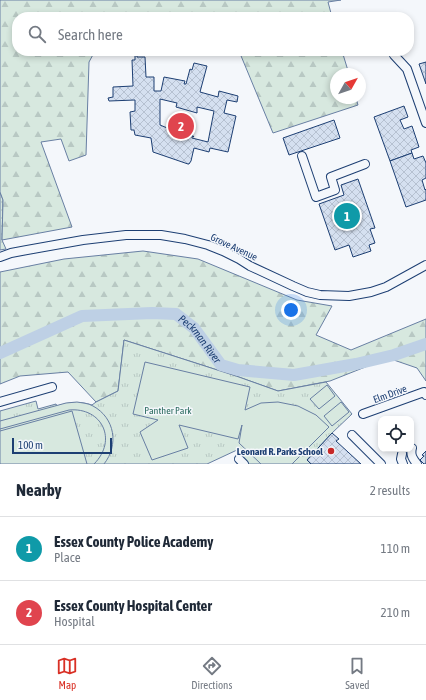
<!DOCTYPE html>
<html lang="en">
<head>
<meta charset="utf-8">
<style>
  body { margin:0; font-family:"Asap Condensed",sans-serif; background:#f6f6f7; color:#1f2937 }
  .controls { position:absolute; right:12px; bottom:12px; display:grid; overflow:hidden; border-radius:8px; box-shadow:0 2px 6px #0003 }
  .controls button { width:36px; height:36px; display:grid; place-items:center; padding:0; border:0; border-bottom:1px solid #e0e1e3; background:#fff; color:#1f2937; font:20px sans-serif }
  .compass { position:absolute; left:330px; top:68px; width:36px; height:36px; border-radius:50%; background:#fff; box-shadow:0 2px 6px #0003; rotate:50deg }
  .scale { position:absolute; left:12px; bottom:10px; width:100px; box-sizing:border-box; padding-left:4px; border:2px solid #1d3f73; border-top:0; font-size:11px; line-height:14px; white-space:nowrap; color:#1d3f73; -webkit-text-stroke:3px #f4f7fb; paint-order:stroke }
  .you { position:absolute; left:291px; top:310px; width:14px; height:14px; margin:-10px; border:3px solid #fff; border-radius:50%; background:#1a73e8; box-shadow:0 0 0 6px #1a73e833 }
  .badge { display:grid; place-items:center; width:26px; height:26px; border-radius:50%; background:#d93025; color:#fff; font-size:13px; font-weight:700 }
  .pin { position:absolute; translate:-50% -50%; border:2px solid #fff; box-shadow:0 1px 4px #0006 }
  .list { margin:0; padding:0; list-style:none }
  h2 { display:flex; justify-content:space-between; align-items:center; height:52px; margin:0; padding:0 16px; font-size:17px }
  h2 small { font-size:13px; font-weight:400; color:#747a83 }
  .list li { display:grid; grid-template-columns:26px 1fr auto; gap:12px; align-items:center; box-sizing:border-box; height:64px; padding:0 16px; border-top:1px solid #e0e1e3 }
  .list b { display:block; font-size:15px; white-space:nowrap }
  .list p { margin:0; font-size:13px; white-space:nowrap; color:#747a83 }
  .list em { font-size:13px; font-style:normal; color:#747a83 }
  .icon { flex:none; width:22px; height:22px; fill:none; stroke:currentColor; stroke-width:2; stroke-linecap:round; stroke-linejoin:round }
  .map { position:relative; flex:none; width:426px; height:464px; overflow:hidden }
  .search { position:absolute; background:#fff; box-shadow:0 2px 6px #0003; left:12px; right:12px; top:12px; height:44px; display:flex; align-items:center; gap:10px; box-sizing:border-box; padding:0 14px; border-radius:16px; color:#747a83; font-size:15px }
  .sheet { height:180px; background:#fff }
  nav { display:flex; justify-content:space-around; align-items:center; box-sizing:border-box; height:56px; border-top:1px solid #e0e1e3; background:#fff; font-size:11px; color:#747a83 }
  nav a { display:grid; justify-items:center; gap:2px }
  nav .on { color:#d93025 }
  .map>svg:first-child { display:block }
  .grass { fill:url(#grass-dots); stroke:#687fa3 }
  .forest { fill:url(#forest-firs); stroke:#687fa3 }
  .park { fill:url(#park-tufts); stroke:#687fa3 }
  .pitch { fill:#d7e8df; stroke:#687fa3 }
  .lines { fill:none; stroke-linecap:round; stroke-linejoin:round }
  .river { stroke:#bed0e5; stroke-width:12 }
  .building { fill:url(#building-cross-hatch); stroke:#1d3f73; fill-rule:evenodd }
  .minor-casing { stroke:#1d3f73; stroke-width:10 }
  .minor { stroke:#f4f7fb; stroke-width:8 }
  .poi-dot { fill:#c62828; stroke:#f4f7fb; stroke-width:1.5 }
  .labels { text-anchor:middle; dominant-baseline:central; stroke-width:3; stroke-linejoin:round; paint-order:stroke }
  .street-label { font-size:10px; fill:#1d3f73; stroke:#f4f7fb }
  .park-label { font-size:10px; fill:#2c6c60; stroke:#f4f7fb }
  .poi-label { font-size:10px; font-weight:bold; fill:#1d3f73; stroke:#f4f7fb; text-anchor:end }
  .water-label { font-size:11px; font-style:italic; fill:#1d3f73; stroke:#f4f7fb }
</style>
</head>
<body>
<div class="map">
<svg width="426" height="464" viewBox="0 0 426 464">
  <defs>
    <pattern id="grass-dots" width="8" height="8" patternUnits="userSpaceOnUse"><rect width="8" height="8" fill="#d7e8df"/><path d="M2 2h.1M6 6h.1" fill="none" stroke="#b8c8c3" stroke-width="1.8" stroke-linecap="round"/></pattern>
    <pattern id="forest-firs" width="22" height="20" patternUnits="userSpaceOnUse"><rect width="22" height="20" fill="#d7e8df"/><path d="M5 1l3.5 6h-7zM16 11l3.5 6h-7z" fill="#b8c8c3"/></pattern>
    <pattern id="park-tufts" width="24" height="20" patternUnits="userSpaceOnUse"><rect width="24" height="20" fill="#d7e8df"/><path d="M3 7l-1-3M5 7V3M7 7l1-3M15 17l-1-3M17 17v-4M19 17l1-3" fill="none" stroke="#b8c8c3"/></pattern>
    <pattern id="building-cross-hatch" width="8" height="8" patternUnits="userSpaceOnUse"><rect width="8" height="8" fill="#d5e0f0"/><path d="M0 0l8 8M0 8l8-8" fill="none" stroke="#b6c1d1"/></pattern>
  </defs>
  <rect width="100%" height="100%" fill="#f4f7fb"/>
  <path class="grass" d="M0 192 3 200 2 240 6 249 0 250Z"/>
  <g class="forest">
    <path d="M0 0H341L328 2 332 17H208L192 13 141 15 137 17H17V51H95L89 62 86 155 69 161 61 139 41 142 72 227 2 240 3 200 0 192Z"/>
    <path d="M239 51H342L349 74H336V98H356L358 105 273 133Z"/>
    <path d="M143 251 198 259 297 300 332 306 316 335 351 350 426 319V381L417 368 388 358 330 381 278 391 236 376 124 340 118 391 96 402 68 372 20 376 0 384V272L64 259Z"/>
  </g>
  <path class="park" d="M124 340 236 376 278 391 326 382 352 414 332 433 307 460 311 464H249L237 450 207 464H0V411L36 401 38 409 56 404 57 406C70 402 79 401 92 405L96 402 118 391Z"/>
  <g class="pitch">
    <path d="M145 362 250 387 245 410 261 403 278 402 298 406 316 415 329 427 292 464H261L239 443 242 425 238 439 179 425 188 448 152 460 140 432 158 420 133 414Z"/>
    <path d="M327 385 335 396 319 409 310 399Z"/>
    <path d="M77 402C82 403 88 403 93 406 115 418 119 445 104 464H94C118 440 102 407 69 410L0 429V421L66 403Z"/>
    <path d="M341 402 349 412 332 426 324 416Z"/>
    <path d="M72 411 87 464H0V431Z"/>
  </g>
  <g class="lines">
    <path class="river" id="s1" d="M0 353 82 316 152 313 176 314 194 328 221 365 238 370 294 375 356 364 394 355 426 344"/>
  </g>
  <g class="building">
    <path d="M135 52H137V57H145L146 77H154V91H161L164 77 185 81 184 84H186L190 69 192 70 194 63 207 66 200 92 218 97 219 91 238 96 237 102 227 100 224 113 236 116 228 152 210 148 209 152 194 148 191 161 189 164H188L153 152 151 138 135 135 134 130H131L130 112 135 111V100L109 101 108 98 113 97V87L133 86 132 60H135ZM160 99 177 103 176 107 197 113V107L214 111 208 142 192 138V136L194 137 188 130 181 127 178 126 172 127V130L160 125Z"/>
    <path d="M426 62V84L419 64Z"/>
    <path d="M404 106 408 117 400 120 404 129 412 126 419 147 411 150 412 153 390 161 374 117Z"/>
    <path d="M334 120 340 138 289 155 283 138Z"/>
    <path d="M412 153 414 159 423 156 426 163V178L422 180 425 190 426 189V200L406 207 390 161Z"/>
    <path d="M358 179 375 228 370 229 375 243 369 245 371 251 353 257 349 245 335 250 319 204 344 195 341 185Z"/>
    <path d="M332 433 339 439 336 441 361 464H311L307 460Z"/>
    <path d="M426 451V464H424L420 460 424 456 422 455Z"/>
  </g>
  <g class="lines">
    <g class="minor-casing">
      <g id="minor">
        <path d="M394 55 407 69 426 123"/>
        <path d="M302 156 316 197 335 190 331 177 365 164"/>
        <path d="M0 257 11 253 27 250 83 240 126 235H161L185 239 208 245 223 251 239 259 250 266 293 286 307 292 320 295 349 296 371 292 386 287 426 265"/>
        <path d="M0 402 52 387"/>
        <path d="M363 414 424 392 426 395"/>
        <path d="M352 435 381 464"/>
        <path d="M412 448C410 455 413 459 417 464"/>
        <path d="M402 454 401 459 403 464"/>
        <path d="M239 459 244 464"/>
      </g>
    </g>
    <use href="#minor" class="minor"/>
  </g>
  <circle class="poi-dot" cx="331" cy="451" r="4"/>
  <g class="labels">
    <g class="street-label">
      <text transform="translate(234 247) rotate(25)">Grove Avenue</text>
      <text transform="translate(390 394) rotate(-20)">Elm Drive</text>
    </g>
    <g class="park-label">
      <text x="168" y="410">Panther Park</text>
    </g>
    <g class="poi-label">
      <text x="323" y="451">Leonard R. Parks School</text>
    </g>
    <g class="water-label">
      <text stroke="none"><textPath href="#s1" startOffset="219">Peckman River</textPath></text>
    </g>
  </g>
</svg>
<div class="controls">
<button><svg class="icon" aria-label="locate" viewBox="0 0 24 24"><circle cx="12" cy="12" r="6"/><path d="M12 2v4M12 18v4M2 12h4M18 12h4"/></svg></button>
</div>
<svg class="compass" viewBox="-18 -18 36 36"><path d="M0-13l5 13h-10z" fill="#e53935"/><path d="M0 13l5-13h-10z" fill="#747a83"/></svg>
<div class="scale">100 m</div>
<div class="you"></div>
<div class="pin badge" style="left:347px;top:216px;background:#0f9aa8">1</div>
<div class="pin badge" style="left:181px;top:126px;background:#e0444e">2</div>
<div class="search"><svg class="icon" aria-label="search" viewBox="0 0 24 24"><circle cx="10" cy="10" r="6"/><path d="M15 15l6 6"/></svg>Search here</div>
</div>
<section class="sheet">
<h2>Nearby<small>2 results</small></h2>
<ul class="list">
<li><span class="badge" style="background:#0f9aa8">1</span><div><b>Essex County Police Academy</b><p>Place</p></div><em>110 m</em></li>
<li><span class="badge" style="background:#e0444e">2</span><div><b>Essex County Hospital Center</b><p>Hospital</p></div><em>210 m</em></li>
</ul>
</section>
<nav>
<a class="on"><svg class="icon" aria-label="map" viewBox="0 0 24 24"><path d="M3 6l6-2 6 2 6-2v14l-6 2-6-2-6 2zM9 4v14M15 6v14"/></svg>Map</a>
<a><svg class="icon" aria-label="directions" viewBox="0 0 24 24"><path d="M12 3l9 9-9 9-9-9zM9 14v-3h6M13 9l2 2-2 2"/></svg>Directions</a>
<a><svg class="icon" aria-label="saved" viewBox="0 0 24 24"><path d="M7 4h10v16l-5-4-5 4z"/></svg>Saved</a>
</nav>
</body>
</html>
